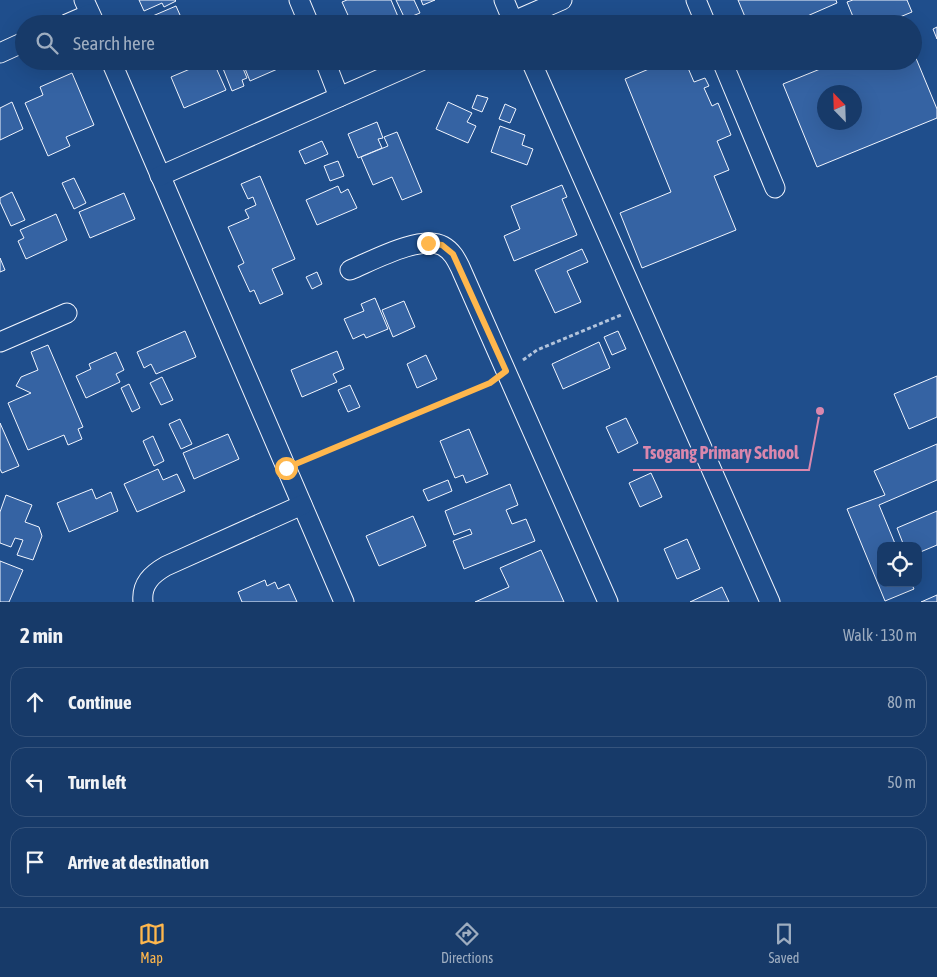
<!DOCTYPE html>
<html lang="en">
<head>
<meta charset="utf-8">
<style>
  body { margin:0; font-family:"Asap Condensed",sans-serif; background:#20416f; color:#f1f3f6 }
  .controls { position:absolute; right:15px; bottom:15px; display:grid; overflow:hidden; border-radius:10px; box-shadow:0 5px 20px #0002 }
  .controls button { width:45px; height:45px; display:grid; place-items:center; padding:0; border:0; border-bottom:1px solid #36547d; background:#173a69; color:#f1f3f6; font:25px sans-serif }
  .compass { position:absolute; left:817px; top:85px; width:45px; height:45px; border-radius:50%; background:#173a69; box-shadow:0 5px 20px #0002; rotate:337deg }
  .stop { position:absolute; width:15px; height:15px; margin:-11px; border:4px solid #ffb74d; border-radius:50%; background:#fff }
  .stop.end { background:#ffb74d; border-color:#fff; box-shadow:0 1px 5px #0008 }
  .list { margin:0; padding:0; list-style:none }
  h2 { display:flex; justify-content:space-between; align-items:center; height:65px; margin:0; padding:0 20px; font-size:21px }
  h2 small { font-size:16px; font-weight:400; color:#9eadc0 }
  .list li { display:grid; grid-template-columns:32px 1fr auto; gap:15px; align-items:center; box-sizing:border-box; height:70px; margin:0 10px 10px; padding:0 10px; border:1px solid #36547d; border-radius:15px }
  .list b { display:block; font-size:19px; white-space:nowrap }
  .list em { font-size:16px; font-style:normal; color:#9eadc0 }
  .icon { flex:none; width:28px; height:28px; fill:none; stroke:currentColor; stroke-width:2; stroke-linecap:round; stroke-linejoin:round }
  .map { position:relative; flex:none; width:937px; height:602px; overflow:hidden }
  .search { position:absolute; background:#173a69; box-shadow:0 5px 20px #0002; left:15px; right:15px; top:15px; height:55px; display:flex; align-items:center; gap:12px; box-sizing:border-box; padding:0 18px; border-radius:28px; color:#9eadc0; font-size:19px }
  .sheet { height:305px; background:#173a69 }
  nav { display:flex; justify-content:space-around; align-items:center; box-sizing:border-box; height:70px; border-top:1px solid #36547d; background:#173a69; font-size:14px; color:#9eadc0 }
  nav a { display:grid; justify-items:center; gap:2px }
  nav .on { color:#ffb74d }
  .map>svg:first-child { display:block }
  .building { fill:#3563a3; stroke:#f2f6ff; fill-rule:evenodd }
  .lines { fill:none; stroke-linecap:round; stroke-linejoin:round }
  .street-casing { stroke:#f2f6ff; stroke-width:21 }
  .path { stroke:#b3c4dc; stroke-width:3; stroke-dasharray:4 2.5; stroke-linecap:butt }
  .street { stroke:#1f4e8c; stroke-width:19 }
  .route { stroke:#ffb74d; stroke-width:6 }
  .leader { fill:none; stroke:#da87ad; stroke-width:2 }
  .callout-dot { fill:#da87ad; stroke:#1f4e8c; stroke-width:2 }
  .callout-label { font-size:18px; text-anchor:middle; font-weight:bold; fill:#da87ad; stroke:#1f4e8c; stroke-width:4; stroke-linejoin:round; paint-order:stroke }
</style>
</head>
<body>
<div class="map">
<svg width="937" height="602" viewBox="0 0 937 602">
  <rect width="100%" height="100%" fill="#1f4e8c"/>
  <g class="building">
    <path d="M139 0H175L176 1 164 7 162 3 144 11Z"/>
    <path d="M347 0H391L399 19 388 24H352L342 2Z"/>
    <path d="M396 0H414L420 13 405 19Z"/>
    <path d="M421 0H435L423 5Z"/>
    <path d="M738 0H836L837 3 789 24H748Z"/>
    <path d="M853 0H907L912 12 883 24H856L847 2Z"/>
    <path d="M176 6 184 24H151L148 18Z"/>
    <path d="M937 27V39L933 29Z"/>
    <path d="M913 51 937 109V118L817 167 783 84 840 61H913ZM824 92H854V122H824Z"/>
    <path d="M209 61H213L226 90 184 108 171 77Z"/>
    <path d="M220 61H240L247 78 242 80 244 86 232 91Z"/>
    <path d="M242 61H288L289 64 250 81Z"/>
    <path d="M668 61H685L694 82 705 78 709 86 704 88 712 106 718 103 731 135 717 141 729 170 714 176 736 230 642 268 620 213 671 192 625 79Z"/>
    <path d="M72 73 94 125 66 137 70 146 48 156 25 103 43 95 40 87Z"/>
    <path d="M477 95 488 98 482 112 472 108Z"/>
    <path d="M12 102 23 129 0 140V108Z"/>
    <path d="M448 102 472 113 467 122 476 126 468 143 436 129Z"/>
    <path d="M505 104 516 109 510 123 499 119Z"/>
    <path d="M377 122 383 138 378 139 382 148 358 158 348 134Z"/>
    <path d="M500 126 525 135 522 145 533 149 527 165 491 152Z"/>
    <path d="M397 132 422 192 402 200 392 177 373 185 361 157 388 146 384 137Z"/>
    <path d="M322 141 328 154 305 164 299 151Z"/>
    <path d="M338 161 344 176 330 181 324 166Z"/>
    <path d="M260 176 295 259 272 269 283 294 260 304 254 290 250 292 238 266 244 263 228 227 249 218 245 210 256 205 253 197 248 199 241 184Z"/>
    <path d="M74 178 86 203 74 209 62 183Z"/>
    <path d="M562 185 567 197 562 199 577 235 514 261 504 236 520 229 511 206Z"/>
    <path d="M338 186 341 193 348 189 357 208 317 225 306 200Z"/>
    <path d="M12 192 25 220 11 226 0 202V198Z"/>
    <path d="M124 193 135 219 90 238 79 212Z"/>
    <path d="M56 214 67 240 26 259 18 241 24 238 20 230Z"/>
    <path d="M582 249 588 262 567 271 581 302 555 313 535 270Z"/>
    <path d="M0 258 5 270 0 272Z"/>
    <path d="M317 272 322 284 312 289 306 277Z"/>
    <path d="M375 298 388 329 366 338 364 334 353 339 344 319 364 311 361 304Z"/>
    <path d="M404 301 415 327 393 337 382 310Z"/>
    <path d="M185 331 196 357 156 374 151 364 144 368 137 352Z"/>
    <path d="M618 331 626 349 612 355 604 337Z"/>
    <path d="M599 342 610 368 563 389 552 364Z"/>
    <path d="M48 345 83 427 78 429 82 439 68 445 64 435 28 450 8 403 31 393 16 386 21 377 38 370 31 352Z"/>
    <path d="M337 351 344 369 333 374 337 382 302 397 291 370Z"/>
    <path d="M116 352 124 370 116 374 120 382 86 398 76 376 91 369 89 364Z"/>
    <path d="M426 355 437 379 417 388 407 364Z"/>
    <path d="M937 376V417L909 429 894 394Z"/>
    <path d="M162 377 173 400 161 405 150 383Z"/>
    <path d="M129 384 140 408 132 412 121 388Z"/>
    <path d="M350 385 360 407 348 412 338 390Z"/>
    <path d="M626 418 638 443 618 453 606 427Z"/>
    <path d="M180 419 192 444 181 449 169 424Z"/>
    <path d="M0 423 19 466 2 473 0 469Z"/>
    <path d="M469 429 488 474 466 483 463 475 455 478 440 441Z"/>
    <path d="M228 434 239 459 194 479 183 453Z"/>
    <path d="M153 436 164 461 154 466 143 441Z"/>
    <path d="M937 444V480L879 505 896 546H881V583H911L914 589 885 601 847 509 885 495 874 471Z"/>
    <path d="M158 469 163 480 177 474 185 491 137 512 124 484Z"/>
    <path d="M651 473 662 497 640 507 629 483Z"/>
    <path d="M448 480 452 491 428 501 423 490Z"/>
    <path d="M510 484 518 505 506 510 512 524 526 519 535 541 464 569 453 541 472 534 470 529 454 535 445 511Z"/>
    <path d="M92 489 96 499 111 492 118 511 69 532 57 503Z"/>
    <path d="M6 495 32 505 25 522 39 527 42 536 33 560 17 555 23 540 15 538 11 547 0 543V512Z"/>
    <path d="M937 511V545L918 553V546H904L897 528Z"/>
    <path d="M413 516 426 546 379 566 366 536Z"/>
    <path d="M687 539 700 569 677 579 664 549Z"/>
    <path d="M541 550 564 602H475L509 587 500 568Z"/>
    <path d="M0 561 23 570 9 602H0Z"/>
    <path d="M265 580 267 586 275 582 278 589 289 584 297 602H242L238 592Z"/>
    <path d="M722 587 729 602H690Z"/>
    <path d="M937 595V602H921Z"/>
  </g>
  <g class="lines">
    <g class="street-casing">
      <g id="street">
        <path d="M84 0 95 24"/>
        <path d="M299 0 309 24"/>
        <path d="M504 0 514 24"/>
        <path d="M696 0 706 24"/>
        <path d="M67 24 90 14"/>
        <path d="M507 24 562 0"/>
        <path d="M0 53 24 42"/>
        <path d="M111 61 344 602"/>
        <path d="M325 61 339 97"/>
        <path d="M531 61 770 602"/>
        <path d="M722 61 775 188"/>
        <path d="M160 176 421 61"/>
        <path d="M350 270C372 261 421 234 443 246 452 251 456 259 460 267L608 602"/>
        <path d="M0 342 67 313"/>
        <path d="M143 602C141 584 152 574 166 566L302 505"/>
      </g>
    </g>
    <g class="path">
      <path d="M523 360 537 350 621 315"/>
      <path d="M303 461 491 382"/>
    </g>
    <use href="#street" class="street"/>
  </g>
  <g class="lines">
    <path class="route" d="M286 468 490 383 506 371 453 254 442 245 428 243"/>
  </g>
  <path class="leader" d="M820 411L809 470H633"/>
  <circle class="callout-dot" cx="820" cy="411" r="5"/>
  <g class="callout-label">
    <text x="721" y="459">Tsogang Primary School</text>
  </g>
</svg>
<div class="controls">
<button><svg class="icon" aria-label="locate" viewBox="0 0 24 24"><circle cx="12" cy="12" r="6"/><path d="M12 2v4M12 18v4M2 12h4M18 12h4"/></svg></button>
</div>
<svg class="compass" viewBox="-18 -18 36 36"><path d="M0-13l5 13h-10z" fill="#e53935"/><path d="M0 13l5-13h-10z" fill="#9eadc0"/></svg>
<div class="stop" style="left:286px;top:468px"></div>
<div class="stop end" style="left:428px;top:243px"></div>
<div class="search"><svg class="icon" aria-label="search" viewBox="0 0 24 24"><circle cx="10" cy="10" r="6"/><path d="M15 15l6 6"/></svg>Search here</div>
</div>
<section class="sheet">
<h2>2 min<small>Walk · 130 m</small></h2>
<ul class="list">
<li><svg class="icon" aria-label="ahead" viewBox="0 0 24 24"><path d="M12 20V5M6 11l6-6 6 6"/></svg><div><b>Continue</b></div><em>80 m</em></li>
<li><svg class="icon" aria-label="left" viewBox="0 0 24 24"><path d="M17 20v-9H6M10 6l-5 5 5 5"/></svg><div><b>Turn left</b></div><em>50 m</em></li>
<li><svg class="icon" aria-label="arrive" viewBox="0 0 24 24"><path d="M6 21V4h12l-3 4 3 4H6"/></svg><div><b>Arrive at destination</b></div></li>
</ul>
</section>
<nav>
<a class="on"><svg class="icon" aria-label="map" viewBox="0 0 24 24"><path d="M3 6l6-2 6 2 6-2v14l-6 2-6-2-6 2zM9 4v14M15 6v14"/></svg>Map</a>
<a><svg class="icon" aria-label="directions" viewBox="0 0 24 24"><path d="M12 3l9 9-9 9-9-9zM9 14v-3h6M13 9l2 2-2 2"/></svg>Directions</a>
<a><svg class="icon" aria-label="saved" viewBox="0 0 24 24"><path d="M7 4h10v16l-5-4-5 4z"/></svg>Saved</a>
</nav>
</body>
</html>
